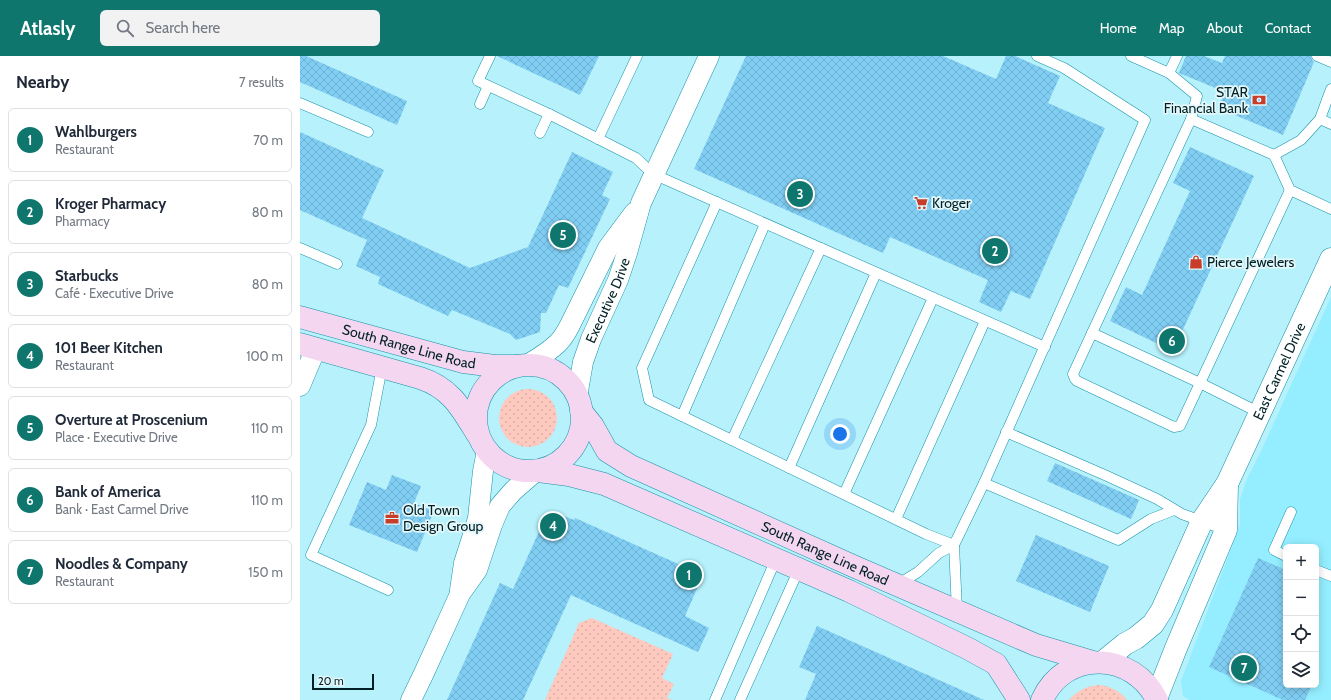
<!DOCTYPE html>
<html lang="en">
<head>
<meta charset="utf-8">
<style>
  body { margin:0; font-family:Cabin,sans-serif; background:#f2f2f3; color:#1f2937 }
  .controls { position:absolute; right:12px; bottom:12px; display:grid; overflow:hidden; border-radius:6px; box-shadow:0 2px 10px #0003 }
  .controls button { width:36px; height:36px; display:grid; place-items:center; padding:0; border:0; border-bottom:1px solid #e0e1e3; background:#fff; color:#1f2937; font:20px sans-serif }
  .scale { position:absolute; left:12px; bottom:10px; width:62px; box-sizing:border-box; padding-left:4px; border:2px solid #002025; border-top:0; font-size:11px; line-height:14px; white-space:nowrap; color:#002025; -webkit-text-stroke:3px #e4f7fa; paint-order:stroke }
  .you { position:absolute; left:540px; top:378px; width:14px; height:14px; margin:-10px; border:3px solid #fff; border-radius:50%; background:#1a73e8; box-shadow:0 0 0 6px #1a73e833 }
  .badge { display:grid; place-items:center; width:26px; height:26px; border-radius:50%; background:#0f766e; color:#fff; font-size:13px; font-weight:700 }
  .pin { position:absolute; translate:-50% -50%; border:2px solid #fff; box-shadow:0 1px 4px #0006 }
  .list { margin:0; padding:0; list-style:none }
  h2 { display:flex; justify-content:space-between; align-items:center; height:52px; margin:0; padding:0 16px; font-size:17px }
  h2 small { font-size:13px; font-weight:400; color:#747a83 }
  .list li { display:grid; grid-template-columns:26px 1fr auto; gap:12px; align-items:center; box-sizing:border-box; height:64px; margin:0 8px 8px; padding:0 8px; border:1px solid #e0e1e3; border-radius:6px }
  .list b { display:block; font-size:15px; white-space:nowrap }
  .list p { margin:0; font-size:13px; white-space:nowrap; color:#747a83 }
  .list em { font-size:13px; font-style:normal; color:#747a83 }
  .icon { flex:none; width:22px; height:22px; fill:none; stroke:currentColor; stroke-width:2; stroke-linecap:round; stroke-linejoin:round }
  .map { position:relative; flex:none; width:1031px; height:644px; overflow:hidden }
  header { display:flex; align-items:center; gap:24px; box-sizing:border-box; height:56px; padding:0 20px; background:#0f766e; color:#fff }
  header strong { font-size:19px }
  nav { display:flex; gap:22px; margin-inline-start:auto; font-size:14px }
  .search { width:280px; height:36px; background:#f2f2f3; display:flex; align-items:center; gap:10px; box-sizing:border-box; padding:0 14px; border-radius:6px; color:#747a83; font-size:15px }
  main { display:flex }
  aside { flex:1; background:#fff }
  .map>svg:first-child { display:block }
  .built { fill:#94eeff; fill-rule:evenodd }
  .grass { fill:url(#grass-dots) }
  .building { fill:url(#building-cross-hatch) }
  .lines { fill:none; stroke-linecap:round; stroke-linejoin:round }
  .service-casing { stroke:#1793a6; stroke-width:11 }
  .minor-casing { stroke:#1793a6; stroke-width:21 }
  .tertiary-casing { stroke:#1793a6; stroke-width:23 }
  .secondary-casing { stroke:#1793a6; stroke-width:23 }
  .service { stroke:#fff; stroke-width:10 }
  .minor { stroke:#fff; stroke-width:20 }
  .tertiary { stroke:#fff; stroke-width:22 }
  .secondary { stroke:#f4d6f1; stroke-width:22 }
  .labels { text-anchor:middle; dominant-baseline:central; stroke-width:3.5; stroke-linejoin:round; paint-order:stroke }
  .poi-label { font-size:14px; fill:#002025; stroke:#e4f7fa; text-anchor:start }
  .street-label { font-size:14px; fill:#002025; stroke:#e4f7fa }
</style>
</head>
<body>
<header>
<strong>Atlasly</strong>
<div class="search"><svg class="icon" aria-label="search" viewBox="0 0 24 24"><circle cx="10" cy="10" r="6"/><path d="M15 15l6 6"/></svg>Search here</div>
<nav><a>Home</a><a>Map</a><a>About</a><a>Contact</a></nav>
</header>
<main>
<aside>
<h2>Nearby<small>7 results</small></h2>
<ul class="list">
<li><span class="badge">1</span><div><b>Wahlburgers</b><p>Restaurant</p></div><em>70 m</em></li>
<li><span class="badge">2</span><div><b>Kroger Pharmacy</b><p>Pharmacy</p></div><em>80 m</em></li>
<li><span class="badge">3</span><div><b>Starbucks</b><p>Café · Executive Drive</p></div><em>80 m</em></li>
<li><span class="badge">4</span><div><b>101 Beer Kitchen</b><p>Restaurant</p></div><em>100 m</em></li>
<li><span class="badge">5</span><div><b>Overture at Proscenium</b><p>Place · Executive Drive</p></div><em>110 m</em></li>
<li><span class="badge">6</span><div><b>Bank of America</b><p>Bank · East Carmel Drive</p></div><em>110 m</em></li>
<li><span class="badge">7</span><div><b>Noodles &amp; Company</b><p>Restaurant</p></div><em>150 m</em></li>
</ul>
</aside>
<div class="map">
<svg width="1031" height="644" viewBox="0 0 1031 644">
  <defs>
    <pattern id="grass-dots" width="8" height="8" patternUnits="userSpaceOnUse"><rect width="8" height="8" fill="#fec9bf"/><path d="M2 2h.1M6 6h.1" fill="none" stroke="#d8aca4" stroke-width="1.8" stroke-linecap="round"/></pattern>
    <pattern id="building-cross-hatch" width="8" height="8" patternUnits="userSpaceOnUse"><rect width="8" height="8" fill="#81cef4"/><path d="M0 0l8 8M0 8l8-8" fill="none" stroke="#6eb1d1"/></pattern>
  </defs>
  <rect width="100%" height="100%" fill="#b6f1fc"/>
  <path class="built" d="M1031 241V644H889L883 640 881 625 940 469V443L947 423 961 395ZM986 491H1016V629H986Z"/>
  <g class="grass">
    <circle cx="228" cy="362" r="29"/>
    <path d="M292 562 373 598 362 622 374 628 367 642 372 644H245L279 567Z"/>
    <path d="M799 629C810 630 820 635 827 644H769C777 635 786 630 799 629Z"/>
  </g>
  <g class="building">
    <path d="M0 0H6L107 45 97 69 0 26Z"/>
    <path d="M197 0H299L280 39Z"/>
    <path d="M446 0H643L696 23 706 0H715L760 20 748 47 805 72 730 243 711 235 701 256 679 246 688 224 590 181 583 197 394 113Z"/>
    <path d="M886 0H904L922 7 925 0H1011L1012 4 1014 6 983 79 918 52 925 36 879 17Z"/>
    <path d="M0 76 84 114 62 162 170 212 228 191 272 96 313 116 302 139 310 143 268 232 259 229 246 257H241L240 276 216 284 210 278 152 254 148 260 78 228 80 221 56 210 67 184 0 154Z"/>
    <path d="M890 91 954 120 873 295 810 265 826 231 842 239 890 135 873 127Z"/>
    <path d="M755 407 839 444 831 463 747 425Z"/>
    <path d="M92 419 121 430 114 447 134 455 117 496 49 469 67 426 86 434Z"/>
    <path d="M266 461 274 464 275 462 403 519 385 560 409 572 398 596 271 539 223 644H147L200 527 213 533 242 469 251 462Z"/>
    <path d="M736 479 809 510 790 556 716 525Z"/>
    <path d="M958 502 986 514V629H1012L1005 644H983L909 611Z"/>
    <path d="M517 570 684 644H505L516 618 499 611Z"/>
  </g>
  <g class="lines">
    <g class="service-casing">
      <g id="service">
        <path d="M190 0 178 25 249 58 336 102 353 118 745 291"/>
        <path d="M831 0 869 17 897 40 891 63 974 99 1001 84 1020 63 1031 68"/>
        <path d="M1017 0 1031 6"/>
        <path d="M869 17 877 0"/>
        <path d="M0 47 68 76"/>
        <path d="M180 48 188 30"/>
        <path d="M891 63 773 318 775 323 777 325 874 371 880 370 990 134"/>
        <path d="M1020 63 1031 33"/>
        <path d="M240 77 249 58"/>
        <path d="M298 83 337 0"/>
        <path d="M974 99 990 134 1031 153"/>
        <path d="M417 146 342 312 349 344 626 478 654 489"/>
        <path d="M0 192 37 208"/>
        <path d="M792 277 900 327 960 357"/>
        <path d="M82 311 71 369 11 499 88 534"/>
        <path d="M382 360 465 168"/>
        <path d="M706 376 807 420 857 443 882 458 926 474"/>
        <path d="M432 384 521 192"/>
        <path d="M489 412 576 217"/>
        <path d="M684 427 845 64 764 12 737 0"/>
        <path d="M544 438 633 242"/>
        <path d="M596 463 685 265"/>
        <path d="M986 500 974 494 991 456"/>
        <path d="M1016 514 1031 520"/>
        <path d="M597 529 618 516 639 497 654 489"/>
        <path d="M657 555 654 489 684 427 818 484 851 463 874 454"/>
        <path d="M415 644 476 503"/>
        <path d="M440 644 499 513"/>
      </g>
    </g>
    <g class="minor-casing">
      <g id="minor">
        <path d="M227 309C237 303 249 296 258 287 263 282 267 275 270 269L308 192 334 157"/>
        <path d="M0 330 16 292"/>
        <path id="s1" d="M277 341 283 306 291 283 318 224 327 197 341 147 409 0"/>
        <path d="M160 534 164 507 173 479 178 462 183 415 187 395"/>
        <path d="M111 644 124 617 160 538 177 514 192 469 200 450 213 435 236 415"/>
      </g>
    </g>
    <g class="tertiary-casing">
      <g id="tertiary">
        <path id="s2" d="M803 606 825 588 836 582 853 568 862 554 902 465 927 428 1031 203"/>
        <path d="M856 643 876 592 926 474 927 428"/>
      </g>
    </g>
    <g class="secondary-casing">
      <g id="secondary">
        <path id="s3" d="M0 261 163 306 195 310H215"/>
        <path d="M0 288 120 322C151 332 161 352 177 378"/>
        <circle cx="229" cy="362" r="53"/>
        <path id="s4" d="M281 355 293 370 307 395 331 410 553 510 736 589 793 606"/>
        <path d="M238 415 269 419 304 428 549 535 667 592 696 608 719 644"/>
        <path d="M742 644C765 593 833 595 857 644"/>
      </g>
    </g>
    <use href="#service" class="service"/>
    <use href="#minor" class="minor"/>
    <use href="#tertiary" class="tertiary"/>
    <use href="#secondary" class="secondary"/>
  </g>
  <defs>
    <g id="bank-bare" transform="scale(1.08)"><path d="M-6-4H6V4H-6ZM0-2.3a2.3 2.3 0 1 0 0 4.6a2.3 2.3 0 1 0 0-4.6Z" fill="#c83c2a" stroke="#e4f7fa" stroke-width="2.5" paint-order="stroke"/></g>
    <g id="supermarket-bare" transform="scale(1.08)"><path d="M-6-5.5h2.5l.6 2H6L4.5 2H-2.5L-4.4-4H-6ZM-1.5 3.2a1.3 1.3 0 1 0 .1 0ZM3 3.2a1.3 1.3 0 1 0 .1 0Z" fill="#c83c2a" stroke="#e4f7fa" stroke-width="2.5" paint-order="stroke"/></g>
    <g id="shop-bare" transform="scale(1.08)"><path d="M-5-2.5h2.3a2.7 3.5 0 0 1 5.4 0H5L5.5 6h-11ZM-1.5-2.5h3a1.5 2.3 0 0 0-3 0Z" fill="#c83c2a" stroke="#e4f7fa" stroke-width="2.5" paint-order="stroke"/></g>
    <g id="office-bare" transform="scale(1.08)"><path d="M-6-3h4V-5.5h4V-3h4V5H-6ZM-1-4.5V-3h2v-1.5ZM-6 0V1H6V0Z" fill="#c83c2a" stroke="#e4f7fa" stroke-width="2.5" paint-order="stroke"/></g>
  </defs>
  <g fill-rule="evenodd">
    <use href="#bank-bare" x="959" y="44"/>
    <use href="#supermarket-bare" x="621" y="147"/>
    <use href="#shop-bare" x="896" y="206"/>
    <use href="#office-bare" x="92" y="462"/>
  </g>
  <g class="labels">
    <g class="poi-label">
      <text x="948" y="36" text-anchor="end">STAR<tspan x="948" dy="16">Financial Bank</tspan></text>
      <text x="632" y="147">Kroger</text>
      <text x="907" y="206">Pierce Jewelers</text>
      <text x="103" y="454">Old Town<tspan x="103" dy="16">Design Group</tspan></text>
    </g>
    <g class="street-label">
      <text stroke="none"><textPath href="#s1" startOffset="102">Executive Drive</textPath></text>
      <text stroke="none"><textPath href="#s3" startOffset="113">South Range Line Road</textPath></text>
      <text stroke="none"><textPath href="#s2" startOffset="346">East Carmel Drive</textPath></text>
      <text stroke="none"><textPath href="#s4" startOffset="289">South Range Line Road</textPath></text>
    </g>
  </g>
</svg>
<div class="controls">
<button>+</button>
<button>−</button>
<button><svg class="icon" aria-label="locate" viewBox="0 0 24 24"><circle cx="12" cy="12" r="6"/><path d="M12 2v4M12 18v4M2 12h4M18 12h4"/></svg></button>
<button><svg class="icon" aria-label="layers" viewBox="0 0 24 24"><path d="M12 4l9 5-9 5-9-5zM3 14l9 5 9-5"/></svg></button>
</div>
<div class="scale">20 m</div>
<div class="you"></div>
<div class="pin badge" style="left:389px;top:519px">1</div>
<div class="pin badge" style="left:695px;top:195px">2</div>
<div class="pin badge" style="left:500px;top:138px">3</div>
<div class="pin badge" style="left:253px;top:470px">4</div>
<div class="pin badge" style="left:263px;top:179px">5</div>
<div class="pin badge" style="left:872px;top:285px">6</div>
<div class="pin badge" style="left:944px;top:612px">7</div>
</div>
</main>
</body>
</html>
